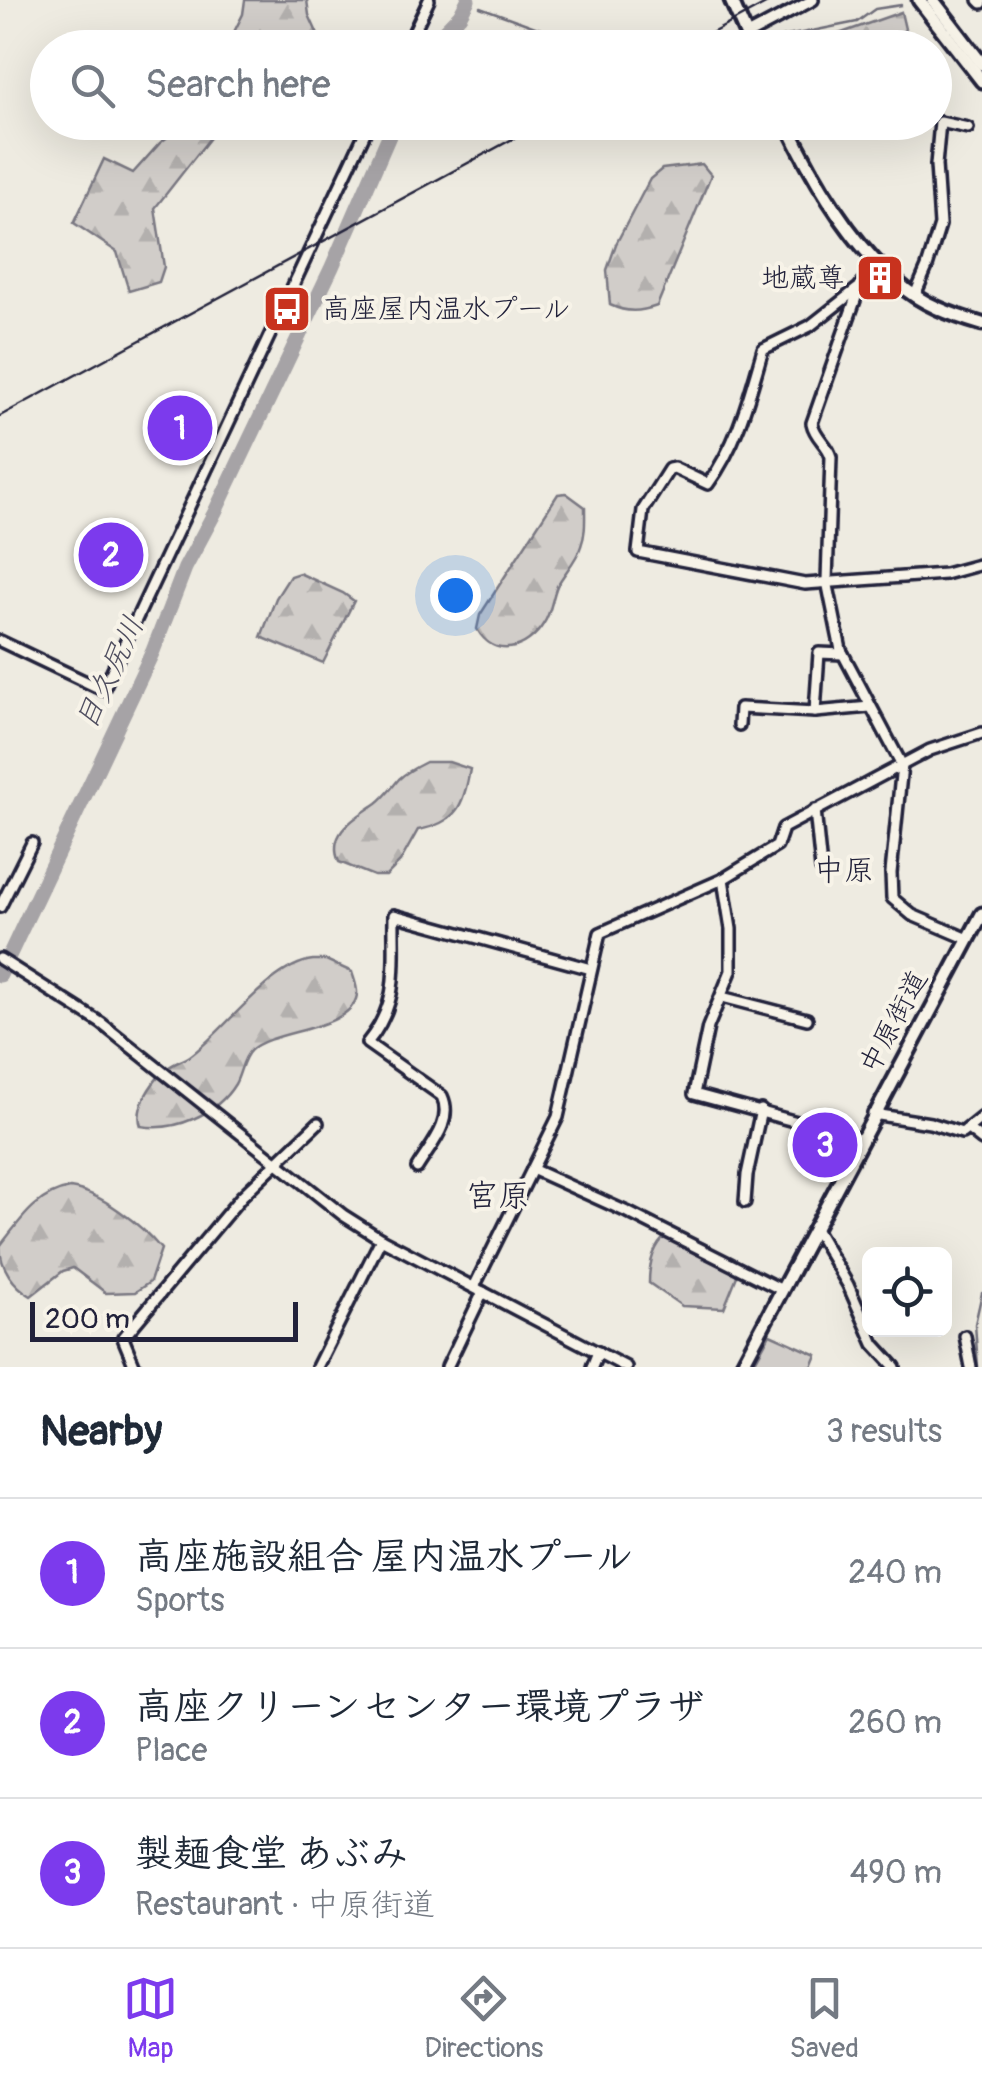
<!DOCTYPE html>
<html lang="en">
<head>
<meta charset="utf-8">
<style>
  body { margin:0; font-family:Pangolin,"Klee One",sans-serif; background:#f2f2f3; color:#1f2937 }
  .controls { position:absolute; right:30px; bottom:30px; display:grid; overflow:hidden; border-radius:15px; box-shadow:0 10px 40px #0002 }
  .controls button { width:90px; height:90px; display:grid; place-items:center; padding:0; border:0; border-bottom:2px solid #e0e1e3; background:#fff; color:#1f2937; font:50px sans-serif }
  .scale { position:absolute; left:30px; bottom:25px; width:268px; box-sizing:border-box; padding-left:10px; border:5px solid #22223b; border-top:0; font-size:28px; line-height:35px; white-space:nowrap; color:#22223b; -webkit-text-stroke:8px #f7f3e8; paint-order:stroke }
  .you { position:absolute; left:455px; top:595px; width:35px; height:35px; margin:-25px; border:8px solid #fff; border-radius:50%; background:#1a73e8; box-shadow:0 0 0 15px #1a73e833 }
  .badge { display:grid; place-items:center; width:65px; height:65px; border-radius:50%; background:#7c3aed; color:#fff; font-size:32px; font-weight:700 }
  .pin { position:absolute; translate:-50% -50%; border:5px solid #fff; box-shadow:0 2px 10px #0006 }
  .list { margin:0; padding:0; list-style:none }
  h2 { display:flex; justify-content:space-between; align-items:center; height:130px; margin:0; padding:0 40px; font-size:42px }
  h2 small { font-size:32px; font-weight:400; color:#747a83 }
  .list li { display:grid; grid-template-columns:65px 1fr auto; gap:30px; align-items:center; box-sizing:border-box; height:150px; padding:0 40px; border-top:2px solid #e0e1e3 }
  .list b { display:block; font-size:38px; white-space:nowrap }
  .list p { margin:0; font-size:32px; white-space:nowrap; color:#747a83 }
  .list em { font-size:32px; font-style:normal; color:#747a83 }
  .icon { flex:none; width:55px; height:55px; fill:none; stroke:currentColor; stroke-width:2; stroke-linecap:round; stroke-linejoin:round }
  .map { position:relative; flex:none; width:982px; height:1367px; overflow:hidden }
  .search { position:absolute; background:#fff; box-shadow:0 10px 40px #0002; left:30px; right:30px; top:30px; height:110px; display:flex; align-items:center; gap:25px; box-sizing:border-box; padding:0 35px; border-radius:55px; color:#747a83; font-size:38px }
  .sheet { height:580px; background:#fff }
  nav { display:flex; justify-content:space-around; align-items:center; box-sizing:border-box; height:140px; border-top:2px solid #e0e1e3; background:#fff; font-size:28px; color:#747a83 }
  nav a { display:grid; justify-items:center; gap:5px }
  nav .on { color:#7c3aed }
  .map>svg:first-child { display:block }
  .forest { fill:url(#forest-firs); stroke:#7a7882; stroke-width:2.5 }
  .green { fill:#d1cdc9; stroke:#7a7882; stroke-width:2.5 }
  .lines { fill:none; stroke-linecap:round; stroke-linejoin:round }
  .stream { stroke:#716f7b; stroke-width:2.5 }
  .river { stroke:#a6a3a6; stroke-width:15 }
  .minor-casing { stroke:#22223b; stroke-width:16 }
  .major-casing { stroke:#22223b; stroke-width:19 }
  .minor { stroke:#f7f3e8; stroke-width:9 }
  .major { stroke:#f7f3e8; stroke-width:11 }
  .rail { stroke:#22223b; stroke-width:2.5 }
  .labels { text-anchor:middle; dominant-baseline:central; stroke-width:8; stroke-linejoin:round; paint-order:stroke }
  .poi-label { font-size:28px; fill:#22223b; stroke:#f7f3e8; text-anchor:end }
  .street-label { font-size:28px; fill:#22223b; stroke:#f7f3e8 }
  .water-label { font-size:30px; font-style:italic; fill:#504f60; stroke:#f7f3e8 }
  .neighbourhood-label { font-size:30px; fill:#22223b; stroke:#f7f3e8 }
  .quarter-label { font-size:32px; fill:#22223b; stroke:#f7f3e8 }
</style>
</head>
<body>
<div class="map">
<svg width="982" height="1367" viewBox="0 0 982 1367">
  <defs>
    <pattern id="forest-firs" width="22" height="20" patternUnits="userSpaceOnUse" patternTransform="scale(2.5)"><rect width="22" height="20" fill="#d1cdc9"/><path d="M5 1l3.5 6h-7zM16 11l3.5 6h-7z" fill="#b3b0ae"/></pattern>
  </defs>
  <rect width="100%" height="100%" fill="#eeebe1"/>
  <filter id="ink" filterUnits="userSpaceOnUse"><feTurbulence type="fractalNoise" baseFrequency=".01" numOctaves="2"/><feDisplacementMap in="SourceGraphic" scale="20" xChannelSelector="R" yChannelSelector="G"/><feConvolveMatrix kernelMatrix="1 2 1 2 8 2 1 2 1" color-interpolation-filters="sRGB"/></filter>
  <g filter="url(#ink)">
    <g class="forest">
      <path d="M245 0H307L309 15 319 37 312 47H233L230 40 243 14Z"/>
      <path d="M901 12 905 29 889 47H798L799 38 836 35Z"/>
      <path d="M185 123H206L213 134 155 208 164 267 159 282 129 291 117 252 74 223 104 159 133 173 160 143Z"/>
      <path d="M702 164 711 175 657 306C640 312 627 313 610 305L607 270 616 244 650 179 662 169Z"/>
      <path d="M566 493 585 507C585 520 586 533 581 546 577 560 564 573 557 586 552 598 551 613 544 623 528 650 494 660 477 629L480 615 558 494Z"/>
      <path d="M299 573 343 593 354 601 323 663 261 637 276 598 290 576Z"/>
      <path d="M426 762H449L470 769C464 805 457 823 418 830L400 862 386 876H374L339 862C326 832 357 817 377 803 386 796 392 787 399 779 406 772 416 767 426 762Z"/>
      <path d="M313 960H326L352 972C354 979 358 988 357 995 351 1031 273 1029 251 1050 242 1058 241 1074 235 1084 217 1114 175 1132 141 1126 134 1108 151 1084 164 1071 171 1064 182 1061 190 1056 225 1031 270 965 313 960Z"/>
      <path d="M70 1188C100 1192 142 1225 161 1249L150 1282 135 1292 106 1293 73 1268 63 1271 31 1296C14 1286 0 1268 0 1246 20 1221 36 1194 70 1188Z"/>
      <path d="M667 1235C707 1238 713 1246 737 1276L724 1308 682 1306 649 1283C649 1266 653 1246 667 1235Z"/>
    </g>
    <path class="green" d="M770 1334 817 1355 812 1367H752Z"/>
    <g class="lines">
      <g class="stream">
        <path d="M480 7 593 48"/>
        <path d="M757 42 857 22 875 9 901 5"/>
        <path d="M978 1367 975 1324 982 1293"/>
      </g>
      <g class="river">
        <path d="M428 48 460 15 468 0"/>
        <path d="M0 975 153 651 185 568 215 512 332 267 395 122"/>
      </g>
      <g class="minor-casing">
        <g id="minor">
          <path d="M979 0 982 3"/>
          <path d="M747 35 813 0"/>
          <path d="M406 48 429 0"/>
          <path d="M876 261 860 286 812 423C815 438 828 444 831 457L827 581 841 650 902 765 891 873 892 898 912 915 966 938"/>
          <path d="M857 289 810 326 763 349C749 397 738 443 708 484L674 468 669 469 643 510 638 552 805 584 945 574 982 564"/>
          <path d="M915 295 927 267 940 225 936 165 940 122 968 128"/>
          <path d="M0 641 103 690 370 122"/>
          <path d="M815 712 819 653 843 654"/>
          <path d="M739 725 740 708 815 712 870 707"/>
          <path d="M815 810 821 869"/>
          <path d="M723 879 731 929V971L708 1027 694 1094 860 1139"/>
          <path d="M0 907 32 843"/>
          <path d="M0 959 101 1023 343 1215 381 1239 626 1367"/>
          <path d="M722 997 807 1019"/>
          <path d="M873 1114 930 1123 962 1133 982 1117"/>
          <path d="M968 1129 982 1140"/>
          <path d="M417 1168C430 1146 454 1122 442 1096L367 1043C401 1002 393 965 394 915L591 969"/>
          <path d="M532 1169 627 1212 782 1290"/>
          <path d="M745 1202 747 1175 761 1110"/>
          <path d="M814 1227 848 1285 874 1344 895 1367"/>
          <path d="M474 1287 558 1117 600 933 723 879 777 846 783 828 930 750 982 733"/>
          <path d="M965 1336 971 1367"/>
          <path d="M135 1367 123 1338 242 1196 318 1123"/>
          <path d="M317 1367 381 1239"/>
          <path d="M447 1367 483 1292"/>
          <path d="M592 1367 598 1352"/>
        </g>
      </g>
      <g class="major-casing">
        <g id="major">
          <path d="M731 0 752 48"/>
          <path d="M919 0 982 81"/>
          <path d="M933 0 982 64"/>
          <path d="M786 122C813 179 850 242 898 283 921 304 952 315 982 324"/>
          <path d="M741 1367 982 914"/>
        </g>
      </g>
      <use href="#minor" class="minor"/>
      <use href="#major" class="major"/>
      <g class="rail">
        <path d="M684 48 773 0"/>
        <path d="M0 416 544 122"/>
      </g>
    </g>
  </g>
  <defs>
    <g id="building-square" transform="scale(2.5)"><rect x="-9" y="-9" width="18" height="18" rx="4" fill="#c8321e" stroke="#f7f3e8"/><path d="M-4-6H4V6H1V3H-1V6H-4ZM-2.5-4.3h1.7v1.8h-1.7ZM.8-4.3h1.7v1.8H.8ZM-2.5-1h1.7V.8h-1.7ZM.8-1h1.7V.8H.8Z" fill="#fff"/></g>
    <g id="bus-square" transform="scale(2.5)"><rect x="-9" y="-9" width="18" height="18" rx="4" fill="#c8321e" stroke="#f7f3e8"/><path d="M-5-6H5V4H4V6H2V4H-2V6H-4V4H-5ZM-3.5-4V0h7V-4ZM-3.5 1.2v1.5H-2V1.2ZM2 1.2v1.5H3.5V1.2Z" fill="#fff"/></g>
  </defs>
  <g fill-rule="evenodd">
    <use href="#building-square" x="880" y="278"/>
    <use href="#bus-square" x="287" y="309"/>
  </g>
  <g class="labels">
    <g class="poi-label">
      <text x="845" y="278">地蔵尊</text>
      <text x="322" y="309" text-anchor="start">高座屋内温水プール</text>
    </g>
    <g class="street-label">
      <text transform="translate(894 1022) rotate(-62)">中原街道</text>
    </g>
    <g class="water-label">
      <text transform="translate(110 673) rotate(-65)">目久尻川</text>
    </g>
    <g class="neighbourhood-label">
      <text x="844" y="870">中原</text>
    </g>
    <g class="quarter-label">
      <text x="498" y="1196">宮原</text>
    </g>
  </g>
</svg>
<div class="controls">
<button><svg class="icon" aria-label="locate" viewBox="0 0 24 24"><circle cx="12" cy="12" r="6"/><path d="M12 2v4M12 18v4M2 12h4M18 12h4"/></svg></button>
</div>
<div class="scale">200 m</div>
<div class="you"></div>
<div class="pin badge" style="left:180px;top:428px">1</div>
<div class="pin badge" style="left:111px;top:555px">2</div>
<div class="pin badge" style="left:825px;top:1145px">3</div>
<div class="search"><svg class="icon" aria-label="search" viewBox="0 0 24 24"><circle cx="10" cy="10" r="6"/><path d="M15 15l6 6"/></svg>Search here</div>
</div>
<section class="sheet">
<h2>Nearby<small>3 results</small></h2>
<ul class="list">
<li><span class="badge">1</span><div><b>高座施設組合 屋内温水プール</b><p>Sports</p></div><em>240 m</em></li>
<li><span class="badge">2</span><div><b>高座クリーンセンター環境プラザ</b><p>Place</p></div><em>260 m</em></li>
<li><span class="badge">3</span><div><b>製麺食堂 あぶみ</b><p>Restaurant · 中原街道</p></div><em>490 m</em></li>
</ul>
</section>
<nav>
<a class="on"><svg class="icon" aria-label="map" viewBox="0 0 24 24"><path d="M3 6l6-2 6 2 6-2v14l-6 2-6-2-6 2zM9 4v14M15 6v14"/></svg>Map</a>
<a><svg class="icon" aria-label="directions" viewBox="0 0 24 24"><path d="M12 3l9 9-9 9-9-9zM9 14v-3h6M13 9l2 2-2 2"/></svg>Directions</a>
<a><svg class="icon" aria-label="saved" viewBox="0 0 24 24"><path d="M7 4h10v16l-5-4-5 4z"/></svg>Saved</a>
</nav>
</body>
</html>
